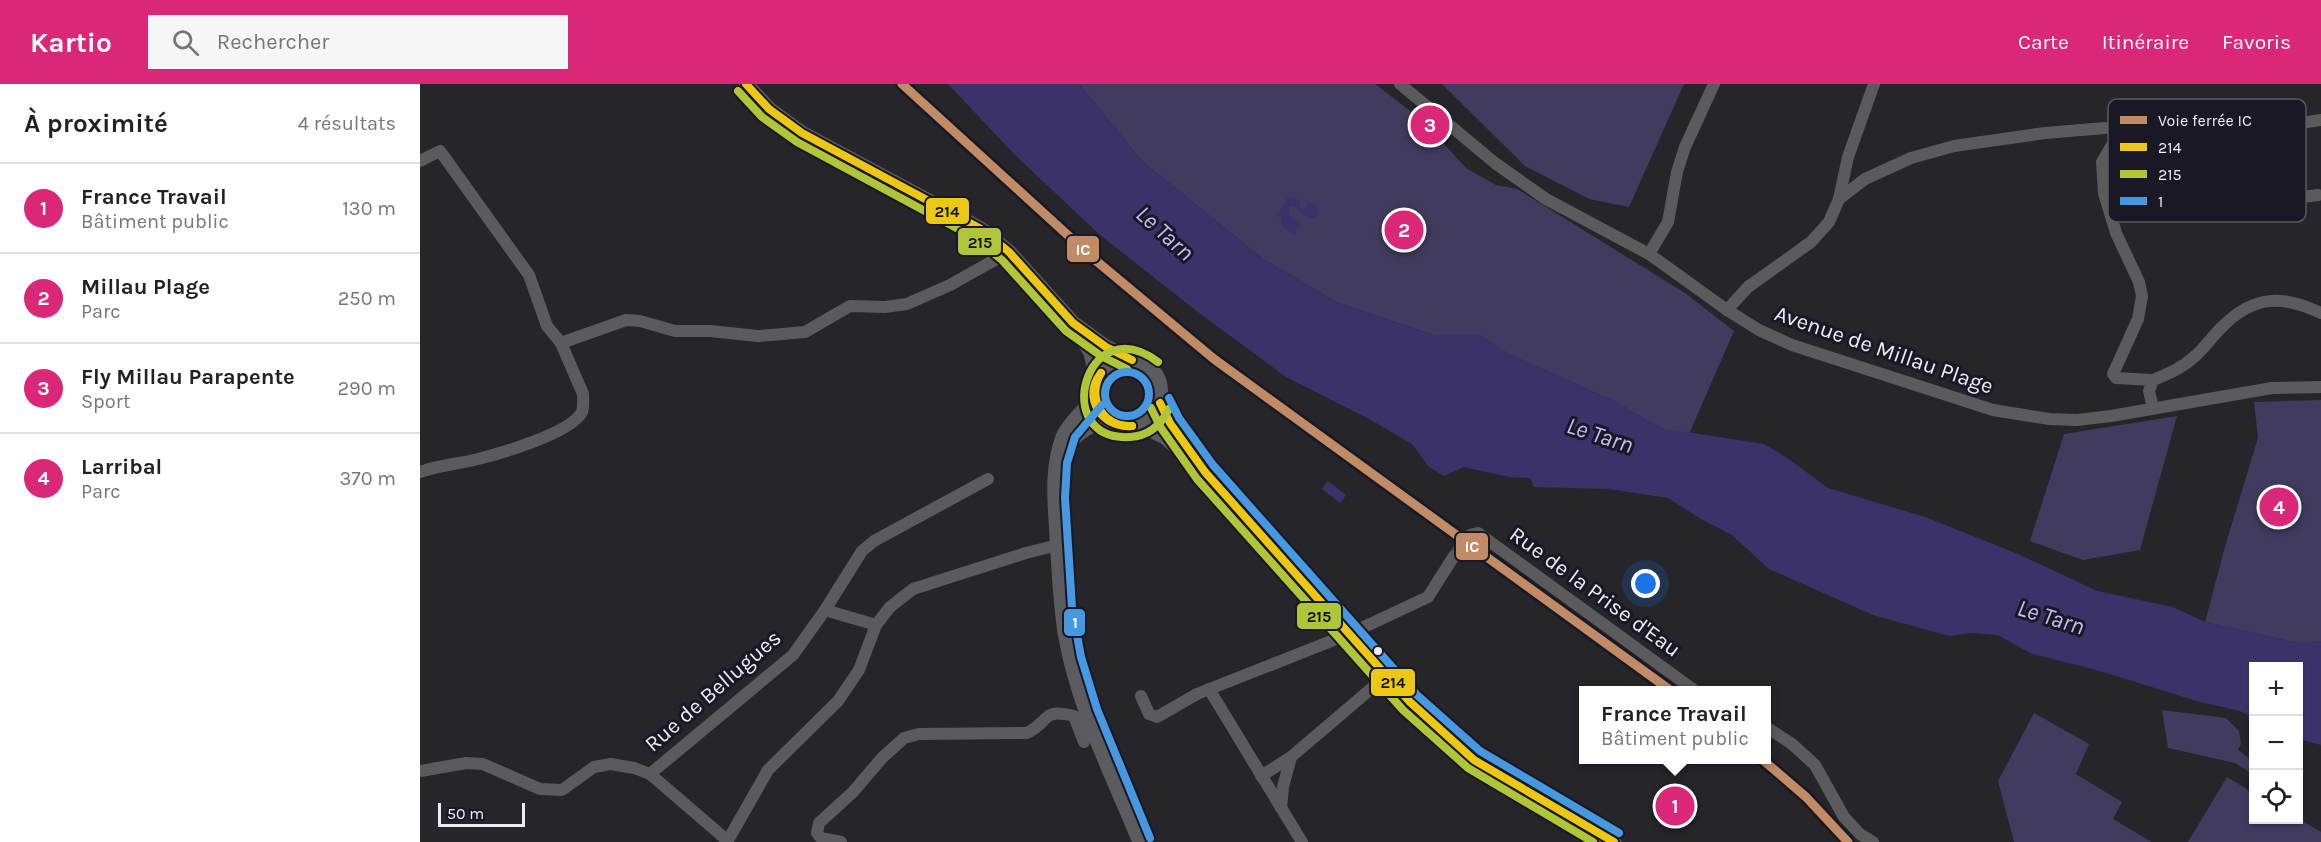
<!DOCTYPE html>
<html lang="fr">
<head>
<meta charset="utf-8">
<style>
  body { margin:0; font-family:Karla,sans-serif; background:#f6f6f6; color:#222 }
  .controls { position:absolute; right:18px; bottom:18px; display:grid; overflow:hidden; border-radius:0px; box-shadow:0 2px 4px #0004 }
  .controls button { width:54px; height:54px; display:grid; place-items:center; padding:0; border:0; border-bottom:2px solid #e0e0e0; background:#fff; color:#222; font:30px sans-serif }
  .scale { position:absolute; left:18px; bottom:15px; width:87px; box-sizing:border-box; padding-left:6px; border:3px solid #edecf5; border-top:0; font-size:16px; line-height:21px; white-space:nowrap; color:#edecf5; -webkit-text-stroke:4px #191824; paint-order:stroke }
  .you { position:absolute; left:1226px; top:500px; width:21px; height:21px; margin:-15px; border:4px solid #fff; border-radius:50%; background:#1a73e8; box-shadow:0 0 0 9px #1a73e833 }
  .badge { display:grid; place-items:center; width:39px; height:39px; border-radius:50%; background:#db2777; color:#fff; font-size:20px; font-weight:700 }
  .pin { position:absolute; translate:-50% -50%; border:3px solid #fff; box-shadow:0 2px 6px #0006 }
  .popup { position:absolute; left:1159px; top:602px; width:192px; height:78px; box-sizing:border-box; display:grid; place-content:center; border-radius:0px; background:#fff; filter:drop-shadow(0 2px 4px #0005); font-size:20px; white-space:nowrap; color:#767676 }
  .popup b { font-size:22px; color:#222 }
  .popup::after { content:''; position:absolute; left:50%; top:100%; margin-left:-12px; border:12px solid transparent; border-top-color:#fff }
  .list { margin:0; padding:0; list-style:none }
  h2 { display:flex; justify-content:space-between; align-items:center; height:78px; margin:0; padding:0 24px; font-size:26px }
  h2 small { font-size:20px; font-weight:400; color:#767676 }
  .list li { display:grid; grid-template-columns:39px 1fr auto; gap:18px; align-items:center; box-sizing:border-box; height:90px; padding:0 24px; border-top:2px solid #e0e0e0 }
  .list b { display:block; font-size:22px; white-space:nowrap }
  .list p { margin:0; font-size:20px; white-space:nowrap; color:#767676 }
  .list em { font-size:20px; font-style:normal; color:#767676 }
  .icon { flex:none; width:33px; height:33px; fill:none; stroke:currentColor; stroke-width:2; stroke-linecap:round; stroke-linejoin:round }
  .map { position:relative; flex:none; width:1901px; height:758px; overflow:hidden }
  header { display:flex; align-items:center; gap:36px; box-sizing:border-box; height:84px; padding:0 30px; background:#db2777; color:#fff }
  header strong { font-size:28px }
  nav { display:flex; gap:33px; margin-inline-start:auto; font-size:21px }
  .search { width:420px; height:54px; background:#f6f6f6; display:flex; align-items:center; gap:15px; box-sizing:border-box; padding:0 21px; border-radius:0px; color:#767676; font-size:22px }
  main { display:flex }
  aside { flex:1; background:#fff }
  .map>svg:first-child { display:block }
  .green { fill:#403b5f }
  .water { fill:#3c326a }
  .lines { fill:none; stroke-linecap:round; stroke-linejoin:round }
  .minor-tunnel { stroke:#434348; stroke-width:12; stroke-dasharray:12 6; stroke-linecap:butt }
  .minor { stroke:#5b5b5e; stroke-width:12 }
  .major { stroke:#5c5c60; stroke-width:15 }
  .bus-1-casing { stroke:#191824; stroke-width:12 }
  .bus-2-casing { stroke:#191824; stroke-width:12 }
  .bus-3-casing { stroke:#191824; stroke-width:12 }
  .bus-1 { stroke:#ecc714; stroke-width:8 }
  .bus-2 { stroke:#b0c638; stroke-width:8 }
  .bus-3 { stroke:#4699e1; stroke-width:8 }
  .rail-1-casing { stroke:#191824; stroke-width:14 }
  .rail-1 { stroke:#c18c65; stroke-width:9 }
  .bus-dot { fill:#edecf5; stroke:#191824; stroke-width:2 }
  .labels { text-anchor:middle; dominant-baseline:central; stroke-width:6; stroke-linejoin:round; paint-order:stroke }
  .street-label { font-size:22px; fill:#edecf5; stroke:#191824 }
  .water-label { font-size:24px; font-style:italic; fill:#c1bcf4; stroke:#191824 }
  .key { fill:#191824; stroke:#595863; stroke-width:1.5 }
  .key-label { font-size:16px; fill:#edecf5 }
  .line-badge { stroke:#191824; stroke-width:2 }
  .badge-label { font-size:16px; text-anchor:middle; font-weight:bold; fill:#fff }
  .pale-badge-label { font-size:16px; text-anchor:middle; font-weight:bold; fill:#111 }
</style>
</head>
<body>
<header>
<strong>Kartio</strong>
<div class="search"><svg class="icon" aria-label="search" viewBox="0 0 24 24"><circle cx="10" cy="10" r="6"/><path d="M15 15l6 6"/></svg>Rechercher</div>
<nav><a>Carte</a><a>Itinéraire</a><a>Favoris</a></nav>
</header>
<main>
<aside>
<h2>À proximité<small>4 résultats</small></h2>
<ul class="list">
<li><span class="badge">1</span><div><b>France Travail</b><p>Bâtiment public</p></div><em>130 m</em></li>
<li><span class="badge">2</span><div><b>Millau Plage</b><p>Parc</p></div><em>250 m</em></li>
<li><span class="badge">3</span><div><b>Fly Millau Parapente</b><p>Sport</p></div><em>290 m</em></li>
<li><span class="badge">4</span><div><b>Larribal</b><p>Parc</p></div><em>370 m</em></li>
</ul>
</aside>
<div class="map">
<svg width="1901" height="758" viewBox="0 0 1901 758">
  <rect width="100%" height="100%" fill="#25252a"/>
  <g class="green">
    <path d="M659 0H955L1002 36 1046 84 1076 101 1097 105 1265 209 1314 247 1269 350 1240 344 1196 318 1089 270 1059 251H1013L916 218 843 175 722 77Z"/>
    <path d="M1022 0H1264L1209 123 1169 115 1105 82Z"/>
    <path d="M1901 316V557L1882 560 1785 538 1806 459 1838 354 1834 318Z"/>
    <path d="M1757 332 1720 466 1663 476 1610 457 1644 350Z"/>
    <path d="M1742 626 1806 634 1819 647 1821 660 1818 666 1833 677 1832 690 1815 679 1748 664Z"/>
    <path d="M1614 629 1669 660 1656 690 1702 718 1693 735 1732 758H1594L1578 697Z"/>
    <path d="M1807 693 1833 709 1834 736 1879 735 1901 748V758H1768Z"/>
  </g>
  <g class="water">
    <path d="M528 0H659L722 77 843 175 916 218 1013 251H1059L1089 270 1196 318 1240 344 1344 360 1369 375 1408 404 1505 433 1598 470 1677 507 1753 523 1785 538 1882 560 1901 557V661L1879 655 1878 582H1834L1833 634 1820 627 1780 618 1673 585 1612 570 1578 551 1550 549 1529 552 1453 531 1349 485 1312 451 1281 435 1248 414 1189 405 1114 403 1110 394 1089 393 1044 383 1024 392 1009 383 992 360 951 336 866 293 774 225 680 151 594 70Z"/>
    <path d="M872 112 879 116 881 124 885 125 889 119 895 120 898 125 897 133 889 134 875 123 870 122 869 130 880 140 874 151 862 142 861 134 857 131 867 114Z"/>
    <path d="M908 397 926 411 920 419 902 405Z"/>
  </g>
  <g class="lines">
    <path class="minor-tunnel" d="M1034 472 1050 451"/>
    <g class="minor">
      <path d="M980 0 1075 79 1126 115 1229 170 1307 226 1339 246 1372 261 1573 326 1629 335 1657 336 1691 332 1852 304 1901 303"/>
      <path d="M1718 44 1695 56 1682 78 1684 109 1696 149 1719 198 1722 212 1718 235 1693 290 1696 294 1733 296 1729 307 1733 324"/>
      <path d="M0 77 20 67 109 191 127 242 141 259 163 310C163 316 164 322 162 328 151 349 82 369 58 375 39 380 19 381 0 388"/>
      <path d="M1684 109 1701 90 1722 84 1809 116 1846 118 1898 111"/>
      <path d="M1419 115 1428 73 1454 0"/>
      <path d="M1229 170 1248 138 1257 88 1265 63 1294 0"/>
      <path d="M1307 226 1328 203 1391 158 1409 138 1419 115 1445 95 1491 74 1534 62 1625 49 1721 41 1804 48 1834 46 1901 36"/>
      <path d="M141 259 206 236 220 237 255 247H290L338 252 385 248 430 222 465 223 487 220 530 201 589 168"/>
      <path d="M1733 296C1748 290 1762 284 1774 273 1785 264 1793 251 1803 242 1834 211 1863 211 1901 229"/>
      <path d="M1050 451 1058 449 1274 606"/>
      <path d="M405 526 456 541"/>
      <path d="M789 605 882 758"/>
      <path d="M721 612 729 630 737 633 777 610 929 550 1008 513 1034 472"/>
      <path d="M1346 643 1372 660 1395 681 1424 733 1440 750 1453 758"/>
      <path d="M0 687 46 679 63 680 120 705 142 706 174 683 191 680 214 684 230 690 308 757"/>
      <path d="M230 690 373 571 405 526 442 467 454 457 568 395"/>
      <path d="M841 692 871 673 966 592"/>
      <path d="M861 724 863 703 871 673"/>
      <path d="M307 758 348 686 418 617 439 586 456 541 470 523 493 505 606 469 638 461"/>
      <path d="M421 758 401 754 397 749 399 739 433 708 462 674 484 654 499 650 607 649C631 637 621 624 654 632L664 658"/>
    </g>
    <g class="major">
      <path d="M326 0 349 25 382 49 561 145 589 168 653 239 686 263 712 276"/>
      <path d="M656 244 671 269 677 296"/>
      <path d="M674 314C666 325 648 340 643 353 631 385 635 418 637 452 639 484 640 516 645 548 657 621 692 690 720 758"/>
      <path d="M740 319C730 341 705 354 684 334 653 303 700 254 732 286 745 299 738 314 744 329 751 342 762 355 770 367"/>
      <path d="M720 341 745 353 785 388 966 592 1029 655 1054 676 1088 697 1194 758"/>
      <path d="M640 368C657 351 663 342 688 337"/>
    </g>
    <g class="bus-1-casing">
      <g id="bus-1">
        <path d="M326 0 349 25 382 49 561 145 589 168 653 239 686 263 712 276"/>
        <path d="M681 289C666 314 683 344 712 342"/>
        <path d="M681 289C661 314 683 345 712 342"/>
        <path d="M740 319 750 339 785 388 990 618 1054 676 1194 758"/>
      </g>
    </g>
    <g class="bus-2-casing">
      <g id="bus-2">
        <path d="M318 7 342 33 377 58 555 154 582 176 646 247 681 272 707 285"/>
        <path d="M738 278C666 223 629 358 710 353 729 352 741 341 749 325"/>
        <path d="M731 324 741 344 777 395 983 626 1048 684 1173 758"/>
      </g>
    </g>
    <g class="bus-3-casing">
      <g id="bus-3">
        <circle cx="707" cy="310" r="22"/>
        <path d="M749 314 759 334 793 381 997 611 1060 667 1199 749"/>
        <path d="M682 321 655 353 647 379 645 414 652 523 661 573 677 625 730 754"/>
      </g>
    </g>
    <use href="#bus-1" class="bus-1"/>
    <use href="#bus-2" class="bus-2"/>
    <use href="#bus-3" class="bus-3"/>
    <g class="rail-1-casing">
      <g id="rail-1">
        <path d="M482 0 674 175 794 275 1250 606"/>
        <path d="M1343 676 1386 713 1428 758"/>
      </g>
    </g>
    <use href="#rail-1" class="rail-1"/>
  </g>
  <circle class="bus-dot" cx="958" cy="567" r="5"/>
  <g class="labels">
    <g class="street-label">
      <text transform="translate(1464 266) rotate(19)">Avenue de Millau Plage</text>
      <text transform="translate(1175 508) rotate(36)">Rue de la Prise d'Eau</text>
      <text transform="translate(293 607) rotate(-41)">Rue de Bellugues</text>
    </g>
    <g class="water-label">
      <text transform="translate(745 149) rotate(42)">Le Tarn</text>
      <text transform="translate(1180 351) rotate(18)">Le Tarn</text>
      <text transform="translate(1631 533) rotate(17)">Le Tarn</text>
    </g>
  </g>
  <rect x="1688" y="15" width="198" height="123" rx="9" class="key"/>
  <rect x="1700" y="32" width="27" height="8" fill="#c18c65"/>
  <rect x="1700" y="59" width="27" height="8" fill="#ecc714"/>
  <rect x="1700" y="86" width="27" height="8" fill="#b0c638"/>
  <rect x="1700" y="113" width="27" height="8" fill="#4699e1"/>
  <g class="key-label">
    <text x="1738" y="42">Voie ferrée IC</text>
    <text x="1738" y="69">214</text>
    <text x="1738" y="96">215</text>
    <text x="1738" y="123">1</text>
  </g>
  <g class="line-badge">
    <rect x="505" y="113" width="45" height="28" rx="6" fill="#ecc714"/>
    <rect x="537" y="143" width="45" height="29" rx="6" fill="#b0c638"/>
    <rect x="646" y="151" width="34" height="28" rx="6" fill="#c18c65"/>
    <rect x="1035" y="448" width="34" height="29" rx="6" fill="#c18c65"/>
    <rect x="876" y="518" width="46" height="28" rx="6" fill="#b0c638"/>
    <rect x="643" y="524" width="23" height="29" rx="6" fill="#4699e1"/>
    <rect x="950" y="584" width="46" height="29" rx="6" fill="#ecc714"/>
  </g>
  <g class="badge-label">
    <text x="663" y="171">IC</text>
    <text x="1052" y="468">IC</text>
    <text x="655" y="544">1</text>
  </g>
  <g class="pale-badge-label">
    <text x="527" y="133">214</text>
    <text x="560" y="164">215</text>
    <text x="899" y="538">215</text>
    <text x="973" y="604">214</text>
  </g>
</svg>
<div class="controls">
<button>+</button>
<button>−</button>
<button><svg class="icon" aria-label="locate" viewBox="0 0 24 24"><circle cx="12" cy="12" r="6"/><path d="M12 2v4M12 18v4M2 12h4M18 12h4"/></svg></button>
</div>
<div class="scale">50 m</div>
<div class="you"></div>
<div class="pin badge" style="left:1255px;top:722px">1</div>
<div class="popup"><b>France Travail</b>Bâtiment public</div>
<div class="pin badge" style="left:984px;top:146px">2</div>
<div class="pin badge" style="left:1010px;top:41px">3</div>
<div class="pin badge" style="left:1859px;top:423px">4</div>
</div>
</main>
</body>
</html>
